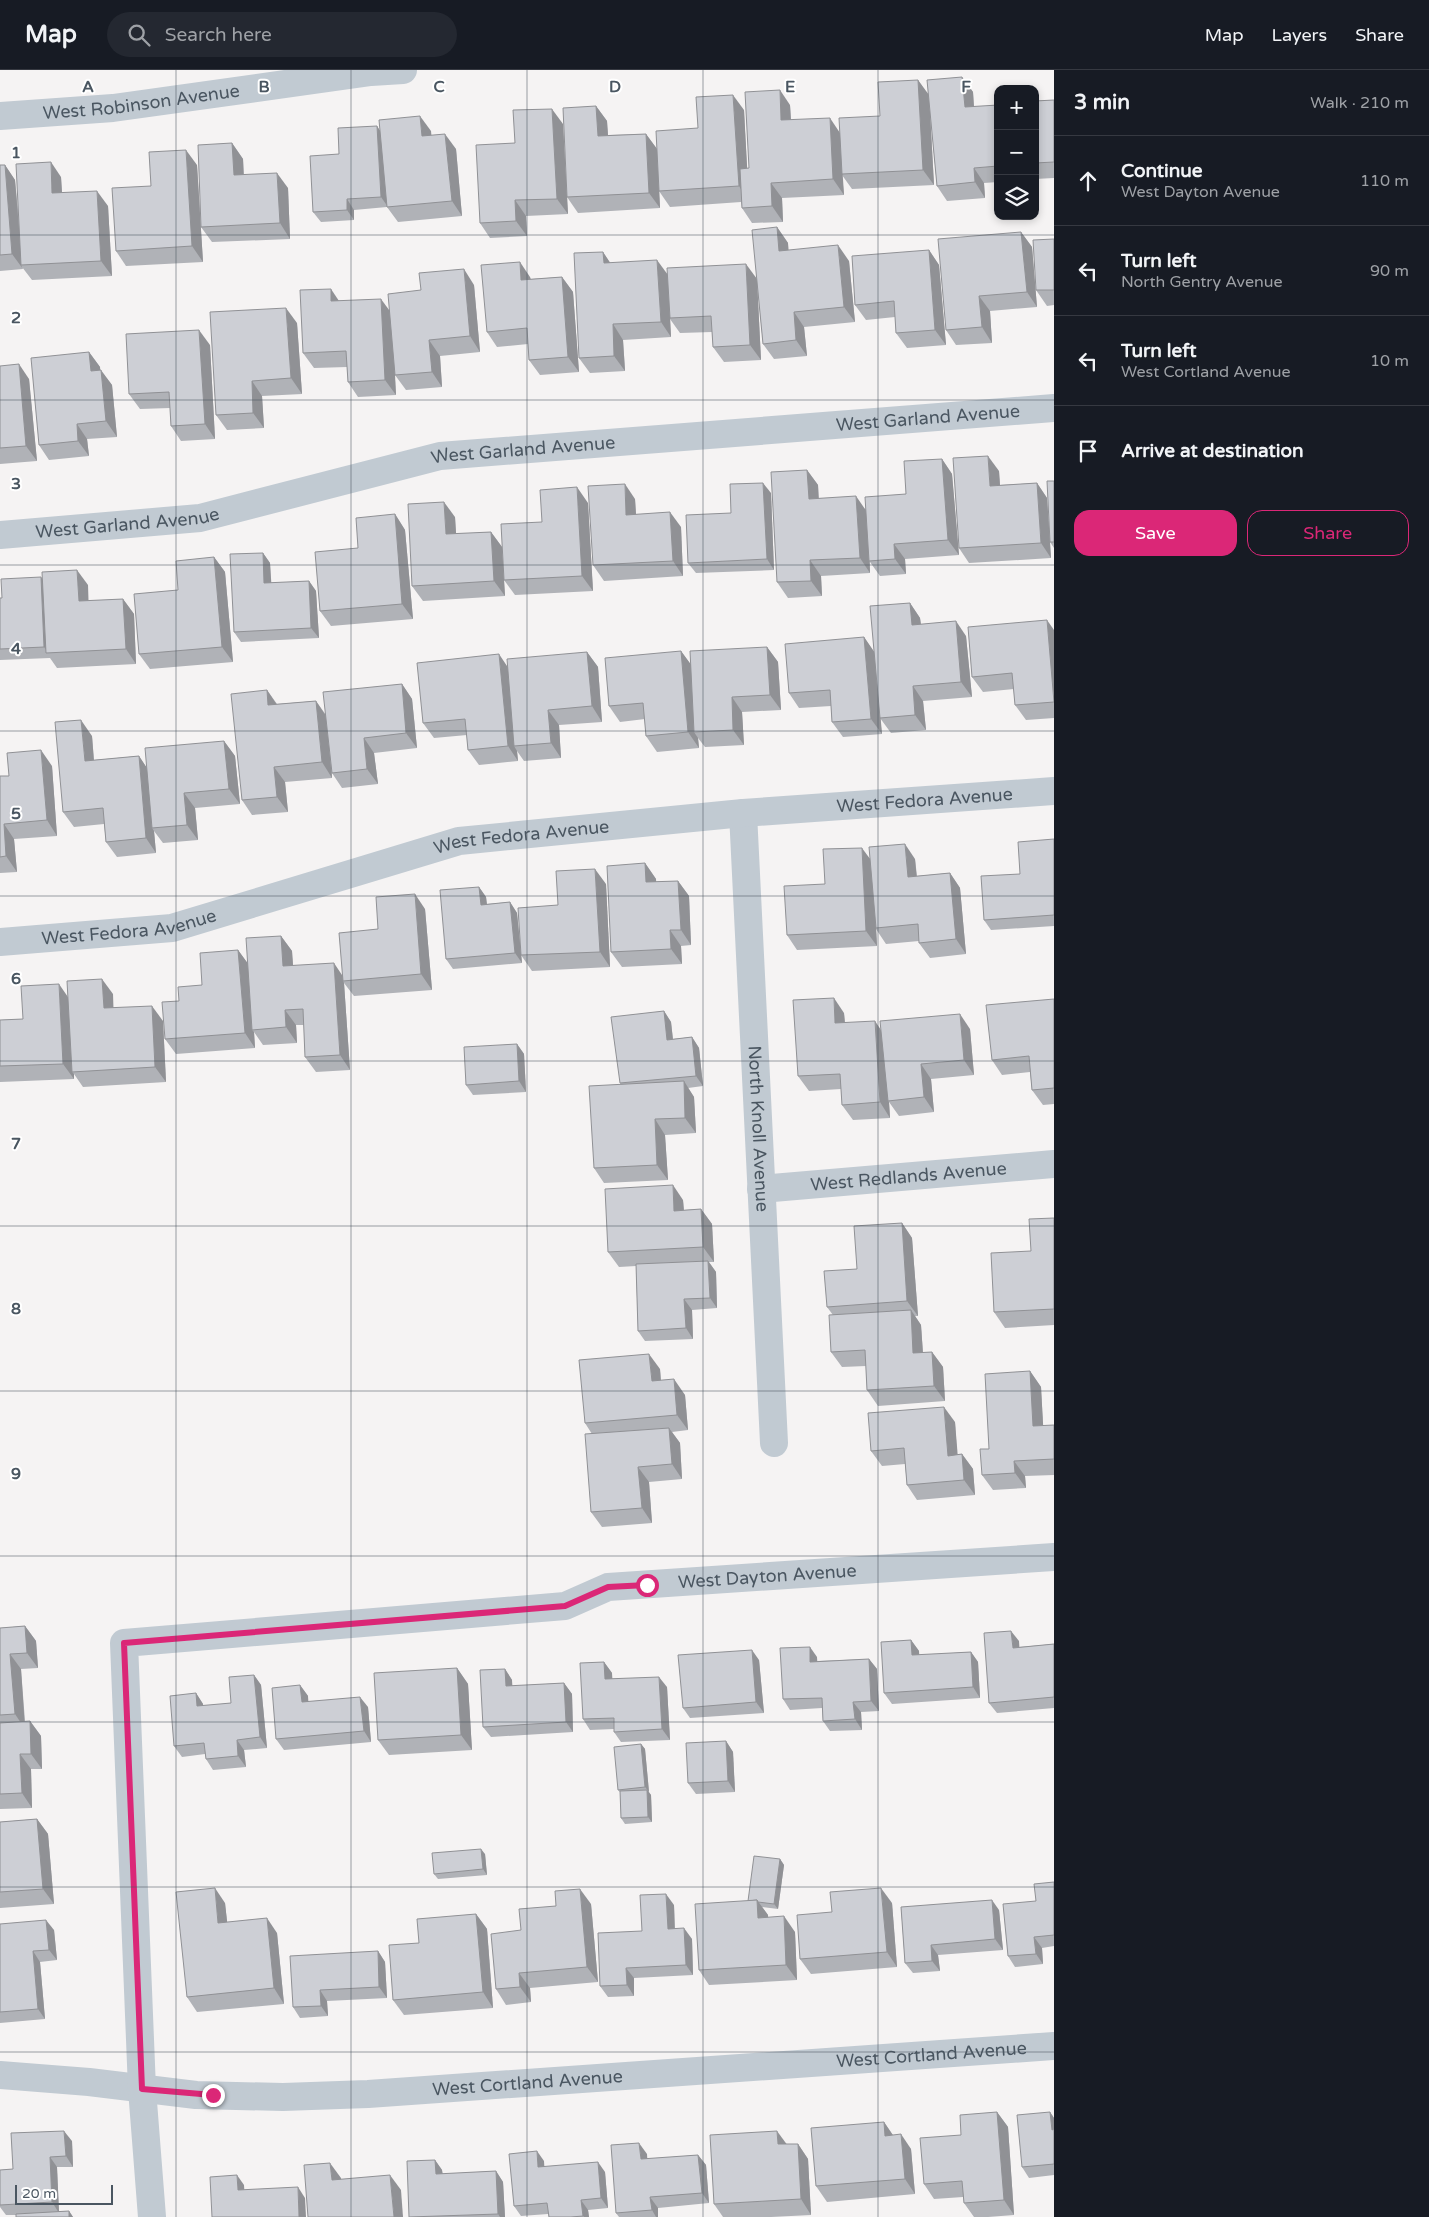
<!DOCTYPE html>
<html lang="en">
<head>
<meta charset="utf-8">
<style>
  body { margin:0; font-family:"Varela Round",sans-serif; background:#242831; color:#f1f3f6 }
  .controls { position:absolute; right:15px; top:15px; display:grid; overflow:hidden; border-radius:10px; box-shadow:0 2px 8px #0003 }
  .controls button { width:45px; height:45px; display:grid; place-items:center; padding:0; border:0; border-bottom:1px solid #363941; background:#171b24; color:#f1f3f6; font:25px sans-serif }
  .scale { position:absolute; left:15px; bottom:12px; width:98px; box-sizing:border-box; padding-left:5px; border:2px solid #4a5661; border-top:0; font-size:14px; line-height:18px; white-space:nowrap; color:#4a5661; -webkit-text-stroke:4px #fff; paint-order:stroke }
  .stop { position:absolute; width:15px; height:15px; margin:-11px; border:4px solid #db2777; border-radius:50%; background:#fff }
  .stop.end { background:#db2777; border-color:#fff; box-shadow:0 1px 5px #0008 }
  .list { margin:0; padding:0; list-style:none }
  h2 { display:flex; justify-content:space-between; align-items:center; height:65px; margin:0; padding:0 20px; font-size:21px }
  h2 small { font-size:16px; font-weight:400; color:#9ea1a6 }
  .list li { display:grid; grid-template-columns:32px 1fr auto; gap:15px; align-items:center; box-sizing:border-box; height:90px; padding:0 20px; border-top:1px solid #363941 }
  .list b { display:block; font-size:19px; white-space:nowrap }
  .list p { margin:0; font-size:16px; white-space:nowrap; color:#9ea1a6 }
  .list em { font-size:16px; font-style:normal; color:#9ea1a6 }
  .actions { display:flex; gap:10px; padding:15px 20px }
  .actions a { flex:1; padding:11px 0; border:1px solid #db2777; border-radius:15px; text-align:center; font-size:18px; color:#db2777 }
  .actions .main { background:#db2777; color:#fff }
  .icon { flex:none; width:28px; height:28px; fill:none; stroke:currentColor; stroke-width:2; stroke-linecap:round; stroke-linejoin:round }
  .map { position:relative; flex:none; width:1054px; height:2147px; overflow:hidden }
  header { display:flex; align-items:center; gap:30px; box-sizing:border-box; height:70px; padding:0 25px; background:#171b24; border-bottom:1px solid #363941 }
  header strong { font-size:24px }
  nav { display:flex; gap:28px; margin-inline-start:auto; font-size:18px }
  .search { width:350px; height:45px; background:#242831; display:flex; align-items:center; gap:12px; box-sizing:border-box; padding:0 18px; border-radius:28px; color:#9ea1a6; font-size:19px }
  main { display:flex }
  aside { flex:1; background:#171b24 }
  .map>svg:first-child { display:block }
  .lines { fill:none; stroke-linecap:round; stroke-linejoin:round }
  .minor { stroke:#c1cad2; stroke-width:28 }
  .wall { fill:#b0b2b7 }
  .shaded-wall { fill:#909195 }
  .building { fill:#cdcfd5; stroke:#909195 }
  .route { stroke:#db2777; stroke-width:6 }
  .grid { fill:none; stroke:#4a5661; stroke-width:1; stroke-opacity:0.55 }
  .labels { text-anchor:middle; dominant-baseline:central; stroke-width:4; stroke-linejoin:round; paint-order:stroke }
  .street-label { font-size:18px; fill:#4a5661; stroke:#fff }
  .grid-label { font-size:16px; text-anchor:middle; font-weight:bold; fill:#4a5661; stroke:#fff; stroke-width:4; stroke-linejoin:round; paint-order:stroke }
</style>
</head>
<body>
<header>
<strong>Map</strong>
<div class="search"><svg class="icon" aria-label="search" viewBox="0 0 24 24"><circle cx="10" cy="10" r="6"/><path d="M15 15l6 6"/></svg>Search here</div>
<nav><a>Map</a><a>Layers</a><a>Share</a></nav>
</header>
<main>
<div class="map">
<svg width="1054" height="2147" viewBox="0 0 1054 2147">
  <rect width="100%" height="100%" fill="#f5f3f3"/>
  <g class="lines">
    <g class="minor">
      <path id="s1" d="M0 46 113 38 371 2 403 0"/>
      <path id="s2" d="M0 465 200 448 440 386 1054 338"/>
      <path id="s3" d="M743 743 774 1373"/>
      <path id="s4" d="M0 872 172 858 459 771 743 743 1054 721"/>
      <path id="s5" d="M761 1119 1054 1094"/>
      <path id="s6" d="M0 2005 89 2012 196 2025 283 2027 368 2024 1054 1976"/>
      <path id="s7" d="M152 2147 142 2019 124 1573 565 1536 608 1517 1054 1487"/>
    </g>
  </g>
  <g class="wall">
    <path d="M962 7 973 22 974 37 998 35V112L984 113 985 128 947 131 937 116 930 40 934 115 852 119 842 105 844 125 782 128 783 152 752 153 742 138 741 132 670 137 659 121 658 92 660 138 578 143 567 127 596 36 607 51 608 65 646 64 657 79 698 58 744 40 747 98H749L790 35 791 50 840 63 880 46 918 10 928 25Z"/>
    <path d="M1054 30V108L1035 109V31Z"/>
    <path d="M563 54 568 144 526 146 527 166 490 168 480 153 515 73Z"/>
    <path d="M377 56 380 61H431V65L456 79 462 146 398 152 387 137 354 140V150L321 152 313 142 339 84Z"/>
    <path d="M232 73 243 89 244 104 288 118 290 169 212 172 201 157Z"/>
    <path d="M0 95H5L15 110 19 150 61 107 62 123 108 136 112 206 32 210 22 197 23 199 0 201Z"/>
    <path d="M197 95 203 192 126 196 116 181 151 116Z"/>
    <path d="M777 157 788 173V180L849 191 855 252 804 257 807 286 774 289 763 274 757 212 761 290 724 292 713 277 712 262 680 263 670 249 671 267 623 270 625 301 590 303 579 288 603 182 610 193 667 205 757 209Z"/>
    <path d="M1021 162 1032 177 1037 237 990 241 992 273 956 275 946 260Z"/>
    <path d="M1054 169V235L1047 236 1036 220Z"/>
    <path d="M929 180 939 195 946 275 907 278 896 263 895 247 866 250 855 235Z"/>
    <path d="M530 207 531 209 562 207 573 222 579 302 540 305 529 290 528 274 497 277 487 262Z"/>
    <path d="M474 215 480 282 440 286 442 317 406 320 395 305 394 294 396 325 358 327 348 312 347 297 314 298 303 283 339 231 389 240Z"/>
    <path d="M297 253 302 324 262 326 264 358 227 360 216 345Z"/>
    <path d="M210 275 215 369 181 371 171 356 170 338 140 339 129 324Z"/>
    <path d="M89 282 100 297V300L112 315 117 367 87 369 89 386 49 390 39 375Z"/>
    <path d="M0 296 29 309 37 391 0 394Z"/>
    <path d="M942 389 952 404 959 485 905 489 906 504 880 506 870 492V503L821 506 822 526 788 528 777 512 807 400 818 415 819 428 866 439 906 424Z"/>
    <path d="M999 401 1000 415 1037 413 1047 428 1050 466 1054 411V478L1050 472 1051 488 969 493 959 478Z"/>
    <path d="M771 423 774 500 696 503 688 493 731 443Z"/>
    <path d="M635 429 636 444 681 457 683 506 604 511 593 495Z"/>
    <path d="M588 433 593 521 515 525 504 510 542 452Z"/>
    <path d="M395 444 405 460 413 549 331 556 320 541Z"/>
    <path d="M455 447 456 464 491 462 502 477 505 526 423 531 412 516Z"/>
    <path d="M263 483 270 493 271 513 309 511 316 521 319 568 241 572 234 562Z"/>
    <path d="M214 487 225 502 233 592 150 599 139 584 178 520Z"/>
    <path d="M41 507 42 510 88 515V531L123 529 134 544 136 594 57 598 50 588 0 590V528H2Z"/>
    <path d="M910 533 920 548 921 554 966 566 972 627 923 631 926 660 891 663 880 648 882 664 843 667 832 652 831 636 799 638 789 623 864 567 874 582Z"/>
    <path d="M1054 560V648L1026 650 1015 635 1014 619 983 622 972 607Z"/>
    <path d="M767 577 778 592 781 640 742 642 744 675 705 677 698 668 699 678 657 682 646 666 645 649 620 652 609 636 681 581 691 595Z"/>
    <path d="M587 582 598 597 602 652 559 655 561 688 524 691 517 681 518 691 479 695 468 680 467 665 434 668 423 653 507 597Z"/>
    <path d="M402 614 412 629 417 678 374 683 378 714 342 718 332 703V708L285 712 288 742 252 745 242 730 267 620 277 634 316 631 326 645Z"/>
    <path d="M92 666 94 690 139 686 146 697 224 671 235 686 240 734 195 738 198 770 163 773 154 761 156 783 117 787 106 772 104 754 74 757 63 742Z"/>
    <path d="M52 696 57 766 14 769 17 802 0 803V706H9Z"/>
    <path d="M1054 769V856L991 860 984 850 1020 804Z"/>
    <path d="M870 788 915 789 917 806 950 803 960 818 966 884 930 888 919 873V871L886 874 876 859 877 876 797 880 787 865 825 814Z"/>
    <path d="M645 793 656 809V812L678 811 689 826 691 875 681 876 682 894 622 897 611 882Z"/>
    <path d="M606 814 610 897 532 901 521 885 558 835Z"/>
    <path d="M479 817 486 827 487 834 510 832 517 843 522 893 453 899 446 889Z"/>
    <path d="M425 839 432 920 354 926 344 913 350 1000 316 1002 305 987 304 955H296L297 973 263 975 254 962 255 978 176 984 165 969 179 931 202 915 238 880 248 894 281 866 292 881 293 895 343 906 378 859Z"/>
    <path d="M113 924V938L163 951 166 1012 83 1017 74 1004V1009L0 1012V950L23 949 68 927Z"/>
    <path d="M1054 929V1034L1043 1035 1032 1020 1030 1002 1002 1005 992 990Z"/>
    <path d="M664 941 671 952 673 969 692 967 699 978 703 1016 688 1018 694 1027 696 1063 665 1065 668 1110 604 1113 594 1098 621 1015 620 1013Z"/>
    <path d="M844 943 845 952 881 960 970 959 974 1005 931 1009 934 1042 899 1046 889 1032 890 1048 853 1050 842 1035 841 1019 809 1021 798 1006Z"/>
    <path d="M517 974 524 984 526 1022 473 1025 466 1015Z"/>
    <path d="M683 1130 684 1140 701 1139 712 1154 714 1192H709L716 1202 717 1238 692 1240 693 1269 645 1271 638 1261 636 1196 619 1197 608 1182Z"/>
    <path d="M1054 1148V1255L1005 1258 994 1242 1031 1181Z"/>
    <path d="M902 1153 912 1168 918 1246H915L921 1255 923 1283 932 1282 943 1297 945 1331 878 1336 867 1320 866 1296 842 1297 831 1282 833 1245 827 1237Z"/>
    <path d="M660 1299 661 1311 685 1325 688 1360 672 1362 680 1373 682 1409 649 1412 652 1453 602 1457 591 1442 592 1364 585 1353Z"/>
    <path d="M1030 1301 1041 1317 1043 1356 1054 1355V1405L1025 1406 1026 1418 993 1420 982 1405 989 1379Z"/>
    <path d="M955 1352 957 1384H962L973 1399 975 1425 917 1430 907 1415 905 1394 882 1396 871 1381Z"/>
    <path d="M25 1556 36 1571 38 1598 21 1599 25 1651H30L41 1666 42 1699H31L32 1738 0 1739V1558Z"/>
    <path d="M911 1570 919 1581V1585L971 1582 978 1592 980 1628 892 1634 884 1623Z"/>
    <path d="M1019 1571V1577L1054 1574V1638L997 1643 989 1633Z"/>
    <path d="M817 1587V1591L869 1589 877 1599 879 1641 861 1642 862 1660 830 1661 823 1651 822 1638 790 1640 783 1629Z"/>
    <path d="M759 1590 764 1643 690 1648 683 1638Z"/>
    <path d="M604 1592 612 1603V1609L667 1617 670 1670 621 1672 614 1662V1659L590 1660 583 1649Z"/>
    <path d="M457 1598 468 1614 472 1680 389 1685 378 1670Z"/>
    <path d="M505 1599 512 1610V1616L564 1613 572 1624 573 1662 491 1667 483 1657Z"/>
    <path d="M254 1605 261 1615 267 1678 244 1680 246 1697 213 1700 206 1689 205 1684 182 1687 174 1676 196 1623 203 1634V1636L231 1633Z"/>
    <path d="M300 1615 308 1626V1632L368 1637 371 1672 284 1680 276 1669Z"/>
    <path d="M726 1671 733 1682 735 1722 696 1724 688 1713Z"/>
    <path d="M641 1674 645 1679 649 1722 651 1725 652 1752 625 1754 621 1748 620 1722 618 1720Z"/>
    <path d="M37 1749 48 1764 54 1834 0 1838V1752Z"/>
    <path d="M485 1784 487 1805 438 1809 434 1804Z"/>
    <path d="M780 1789 784 1795 778 1839 762 1837 768 1845V1847L795 1862 797 1910 709 1915 699 1900 748 1831Z"/>
    <path d="M1054 1812V1876L1042 1878 1043 1894 1015 1897 1008 1886 1036 1831Z"/>
    <path d="M225 1833 227 1852 277 1863 284 1934 197 1942 187 1927Z"/>
    <path d="M892 1833 897 1897 811 1904 800 1889Z"/>
    <path d="M591 1834 598 1912 530 1918 531 1932 506 1935 496 1919 521 1860Z"/>
    <path d="M674 1835 675 1859 692 1869 693 1905 634 1908V1926L608 1927 600 1916 642 1861Z"/>
    <path d="M901 1837 999 1840 1003 1880 938 1885 940 1901 913 1903 905 1893Z"/>
    <path d="M476 1844 487 1859 493 1938 404 1945 393 1930 419 1873Z"/>
    <path d="M0 1854 54 1860 57 1890 40 1892 45 1949 0 1953Z"/>
    <path d="M378 1881 385 1892 387 1928 327 1931 328 1946 300 1948 293 1937Z"/>
    <path d="M997 2042 1008 2057 1014 2145 988 2147H974L964 2133 963 2127 934 2129 924 2114 961 2065Z"/>
    <path d="M1050 2042 1054 2048V2105L1029 2108 1022 2097Z"/>
    <path d="M884 2052 893 2065 911 2079 915 2124 827 2132 816 2116Z"/>
    <path d="M72 2071 73 2097H57L59 2141H69L73 2147H16V2145H6L0 2137V2100L13 2099Z"/>
    <path d="M786 2074H798L808 2089 811 2145 771 2147H723L714 2134Z"/>
    <path d="M647 2084V2089L698 2085 706 2095 709 2133 658 2138V2147H619L616 2143Z"/>
    <path d="M435 2090 442 2100 443 2104 496 2101 503 2112 505 2147H409Z"/>
    <path d="M544 2091V2097L605 2102 608 2138 588 2140 589 2147H549L548 2144 521 2146 514 2136Z"/>
  </g>
  <g class="shaded-wall">
    <path d="M962 7 973 22 975 53 965 37Z"/>
    <path d="M918 10 929 25 934 115 923 100Z"/>
    <path d="M780 20 790 35 792 66 781 50Z"/>
    <path d="M733 25 744 40 749 132 739 116Z"/>
    <path d="M596 36 607 51 609 81 598 66Z"/>
    <path d="M552 39 563 54 568 144 557 129Z"/>
    <path d="M420 46 431 61 433 81 422 66Z"/>
    <path d="M830 48 840 63 844 125 833 109Z"/>
    <path d="M377 56 384 67 388 137 381 127Z"/>
    <path d="M445 64 456 79 462 146 452 131Z"/>
    <path d="M646 64 657 79 660 138 649 123Z"/>
    <path d="M232 73 243 89 244 120 234 105Z"/>
    <path d="M186 80 197 95 203 192 192 176Z"/>
    <path d="M51 92 61 107 63 138 52 123Z"/>
    <path d="M5 95 15 110 22 195H21L23 199 12 184Z"/>
    <path d="M974 98 984 113 985 128 975 112Z"/>
    <path d="M277 103 288 118 290 169 280 153Z"/>
    <path d="M771 113 782 128 783 152 772 136Z"/>
    <path d="M97 121 108 136 112 206 101 191Z"/>
    <path d="M347 129 354 140V150L347 140Z"/>
    <path d="M515 130 526 146 527 166 516 151Z"/>
    <path d="M777 157 788 173 790 196 779 181Z"/>
    <path d="M1021 162 1032 177 1037 237 1027 222Z"/>
    <path d="M838 175 849 191 855 252 844 237Z"/>
    <path d="M929 180 939 195 946 275 935 260Z"/>
    <path d="M603 182 613 197 604 193Z"/>
    <path d="M657 190 668 205 671 267 661 252Z"/>
    <path d="M520 192 530 207 532 225 521 210Z"/>
    <path d="M746 194 757 209 761 290 750 275Z"/>
    <path d="M464 199 474 215 480 282 470 266Z"/>
    <path d="M562 207 573 222 579 302 568 287Z"/>
    <path d="M331 219 341 234 331 231Z"/>
    <path d="M979 226 990 241 992 273 982 257Z"/>
    <path d="M381 229 392 244 396 325 385 310Z"/>
    <path d="M286 238 297 253 302 324 291 308Z"/>
    <path d="M794 242 804 257 807 286 796 270Z"/>
    <path d="M613 254 623 270 625 301 614 286Z"/>
    <path d="M199 260 210 275 215 369 205 354Z"/>
    <path d="M429 270 440 286 442 317 432 302Z"/>
    <path d="M89 282 100 297 102 316 91 301Z"/>
    <path d="M19 294 29 309 37 391 26 376Z"/>
    <path d="M101 300 112 315 117 367 106 351Z"/>
    <path d="M252 311 262 326 264 358 253 343Z"/>
    <path d="M77 354 87 369 89 386 78 371Z"/>
    <path d="M988 386 999 401 1001 431 990 416Z"/>
    <path d="M942 389 952 404 959 485 948 470Z"/>
    <path d="M807 400 818 415 819 444 809 429Z"/>
    <path d="M763 413 771 423 774 500 767 489Z"/>
    <path d="M1037 413 1047 428 1051 488 1041 473Z"/>
    <path d="M625 414 635 429 637 460 626 445Z"/>
    <path d="M577 417 588 433 593 521 582 506Z"/>
    <path d="M856 426 867 442 870 503 860 488Z"/>
    <path d="M444 432 455 447 457 479 446 464Z"/>
    <path d="M670 442 681 457 683 506 673 491Z"/>
    <path d="M395 444 405 460 413 549 402 534Z"/>
    <path d="M491 462 502 477 505 526 494 511Z"/>
    <path d="M894 474 905 489 906 504 895 489Z"/>
    <path d="M263 483 270 493 272 524 264 513Z"/>
    <path d="M214 487 225 502 233 592 222 577Z"/>
    <path d="M810 490 821 506 822 526 811 511Z"/>
    <path d="M77 500 88 515 89 547 79 531Z"/>
    <path d="M41 507 48 518V583L44 577Z"/>
    <path d="M309 511 316 521 319 568 311 558Z"/>
    <path d="M123 529 134 544 136 594 126 579Z"/>
    <path d="M910 533 920 548 923 571 912 555Z"/>
    <path d="M1047 550 1054 560V632Z"/>
    <path d="M956 551 966 566 972 627 961 612Z"/>
    <path d="M864 567 875 583 882 664 871 649Z"/>
    <path d="M767 577 778 592 781 640 770 625Z"/>
    <path d="M681 581 692 596 694 662 698 668 699 678 688 662Z"/>
    <path d="M587 582 598 597 602 652 592 636Z"/>
    <path d="M499 584 509 599 514 676 517 681 518 691 508 676Z"/>
    <path d="M402 614 412 629 417 678 406 663Z"/>
    <path d="M913 616 923 631 926 660 915 645Z"/>
    <path d="M267 620 277 635H268Z"/>
    <path d="M732 627 742 642 744 675 733 660Z"/>
    <path d="M316 631 326 646 332 708 322 692Z"/>
    <path d="M548 640 559 655 561 688 551 673Z"/>
    <path d="M81 650 92 666 95 706 85 691Z"/>
    <path d="M364 668 374 683 378 714 367 699Z"/>
    <path d="M224 671 235 686 240 734 229 719Z"/>
    <path d="M41 680 52 696 57 766 47 750Z"/>
    <path d="M139 686 149 701 152 758 154 761 156 783 146 768Z"/>
    <path d="M274 697 285 712 288 742 277 727Z"/>
    <path d="M184 723 195 738 198 770 187 755Z"/>
    <path d="M4 754 14 769 17 802 6 786Z"/>
    <path d="M905 774 915 789 918 822 908 807Z"/>
    <path d="M862 778 873 793 877 876 866 861Z"/>
    <path d="M645 793 656 809 657 828 646 812Z"/>
    <path d="M595 799 606 814 610 897 600 882Z"/>
    <path d="M950 803 960 818 966 884 956 869Z"/>
    <path d="M678 811 689 826 691 875 681 860Z"/>
    <path d="M479 817 486 827 488 845 481 835Z"/>
    <path d="M415 824 425 839 432 920 421 904Z"/>
    <path d="M510 832 517 843 522 893 515 883Z"/>
    <path d="M670 860 681 876 682 894 671 879Z"/>
    <path d="M281 866 292 881 294 911 283 896Z"/>
    <path d="M238 880 249 895 252 960 254 962 255 978 245 963Z"/>
    <path d="M334 893 344 908 343 911 344 913 350 1000 340 985Z"/>
    <path d="M102 909 113 924 114 953 104 938Z"/>
    <path d="M59 914 70 930 72 1002 74 1004V1009L63 994Z"/>
    <path d="M834 928 844 943 846 968 835 953Z"/>
    <path d="M152 936 163 951 166 1012 155 997Z"/>
    <path d="M285 940 296 955 297 973 286 957Z"/>
    <path d="M664 941 671 952 674 980 667 970Z"/>
    <path d="M960 944 970 959 974 1005 964 990Z"/>
    <path d="M875 951 885 966 888 1031 889 1032 890 1048 880 1032Z"/>
    <path d="M692 967 699 978 703 1016 696 1006Z"/>
    <path d="M517 974 524 984 526 1022 519 1011Z"/>
    <path d="M921 994 931 1009 934 1042 924 1027Z"/>
    <path d="M684 1011 694 1027 696 1063 685 1048Z"/>
    <path d="M655 1049 665 1065 668 1110 657 1095Z"/>
    <path d="M673 1115 683 1130 685 1156 674 1141Z"/>
    <path d="M701 1139 712 1154 714 1192 703 1177Z"/>
    <path d="M902 1153 912 1168 918 1246 907 1231Z"/>
    <path d="M708 1191 716 1202 717 1238 710 1228Z"/>
    <path d="M684 1229 692 1240 693 1269 686 1258Z"/>
    <path d="M911 1240 921 1255 924 1299 913 1283Z"/>
    <path d="M932 1282 943 1297 945 1331 934 1316Z"/>
    <path d="M649 1284 660 1299 662 1327 652 1311Z"/>
    <path d="M1030 1301 1041 1317 1044 1371 1033 1356Z"/>
    <path d="M674 1309 685 1325 688 1360 677 1345Z"/>
    <path d="M944 1337 955 1352 959 1401 948 1386Z"/>
    <path d="M669 1358 680 1373 682 1409 672 1394Z"/>
    <path d="M962 1384 973 1399 975 1425 964 1410Z"/>
    <path d="M1014 1391 1025 1406 1026 1418 1015 1403Z"/>
    <path d="M638 1397 649 1412 652 1453 642 1438Z"/>
    <path d="M25 1556 36 1571 38 1598 27 1583Z"/>
    <path d="M1011 1561 1019 1571 1020 1588 1013 1578Z"/>
    <path d="M911 1570 919 1581 920 1596 912 1585Z"/>
    <path d="M810 1577 817 1587 818 1602 810 1592Z"/>
    <path d="M752 1580 759 1590 764 1643 756 1632Z"/>
    <path d="M971 1582 978 1592 980 1628 973 1617Z"/>
    <path d="M10 1584 21 1599 25 1659 15 1644Z"/>
    <path d="M869 1589 877 1599 879 1641 871 1631Z"/>
    <path d="M604 1592 612 1603 613 1620 605 1609Z"/>
    <path d="M457 1598 468 1614 472 1680 461 1665Z"/>
    <path d="M505 1599 512 1610 513 1627 506 1616Z"/>
    <path d="M254 1605 261 1615 267 1678 260 1667Z"/>
    <path d="M659 1607 667 1617 670 1670 662 1659Z"/>
    <path d="M564 1613 572 1624 573 1662 566 1652Z"/>
    <path d="M300 1615 308 1626 309 1643 302 1632Z"/>
    <path d="M196 1623 203 1634 204 1647 197 1636Z"/>
    <path d="M360 1627 368 1637 371 1672 364 1661Z"/>
    <path d="M853 1632 861 1642 862 1660 855 1649Z"/>
    <path d="M30 1651 41 1666 42 1699 31 1684Z"/>
    <path d="M237 1670 244 1680 246 1697 238 1686Z"/>
    <path d="M726 1671 733 1682 735 1722 728 1711Z"/>
    <path d="M641 1674 645 1679 649 1722 645 1717Z"/>
    <path d="M20 1684 31 1699 32 1738 22 1723Z"/>
    <path d="M647 1720 651 1725 652 1752 648 1747Z"/>
    <path d="M37 1749 48 1764 54 1834 43 1819Z"/>
    <path d="M481 1779 485 1784 487 1805 483 1799Z"/>
    <path d="M780 1789 784 1795 778 1839 774 1834Z"/>
    <path d="M215 1818 225 1833 229 1868 218 1853Z"/>
    <path d="M881 1818 892 1833 897 1897 887 1882Z"/>
    <path d="M580 1819 591 1834 598 1912 587 1897Z"/>
    <path d="M666 1824 674 1835 675 1870 668 1859Z"/>
    <path d="M757 1830 768 1845 769 1863 758 1848Z"/>
    <path d="M992 1830 999 1840 1003 1880 995 1869Z"/>
    <path d="M476 1844 487 1859 493 1938 483 1922Z"/>
    <path d="M784 1846 795 1862 797 1910 786 1895Z"/>
    <path d="M267 1848 277 1863 284 1934 274 1918Z"/>
    <path d="M46 1850 54 1860 57 1890 49 1880Z"/>
    <path d="M684 1858 692 1869 693 1905 686 1895Z"/>
    <path d="M1034 1867 1042 1878 1043 1894 1036 1884Z"/>
    <path d="M931 1875 938 1885 940 1901 932 1891Z"/>
    <path d="M33 1881 40 1892 45 1949 38 1939Z"/>
    <path d="M378 1881 385 1892 387 1928 379 1917Z"/>
    <path d="M626 1898 634 1908V1926L627 1915Z"/>
    <path d="M519 1903 530 1918 531 1932 520 1917Z"/>
    <path d="M320 1920 327 1931 328 1946 321 1936Z"/>
    <path d="M997 2042 1008 2057 1014 2145 1004 2130Z"/>
    <path d="M1050 2042 1054 2048V2062L1052 2060Z"/>
    <path d="M884 2052 894 2067 885 2066Z"/>
    <path d="M64 2061 72 2071 73 2097 66 2086Z"/>
    <path d="M777 2061 788 2076 778 2074Z"/>
    <path d="M901 2064 911 2079 915 2124 905 2109Z"/>
    <path d="M639 2073 647 2084 648 2100 641 2089Z"/>
    <path d="M798 2074 808 2089 811 2145 801 2129Z"/>
    <path d="M537 2081 544 2091 545 2108 538 2097Z"/>
    <path d="M698 2085 706 2095 709 2133 702 2123Z"/>
    <path d="M50 2087 57 2097 59 2143 52 2132Z"/>
    <path d="M435 2090 442 2100 443 2114 436 2104Z"/>
    <path d="M598 2092 605 2102 608 2138 601 2128Z"/>
    <path d="M330 2093 341 2108 343 2125 332 2110Z"/>
    <path d="M496 2101 503 2112 505 2147H500L498 2144Z"/>
    <path d="M237 2105 244 2115 245 2131 238 2120Z"/>
    <path d="M390 2105 401 2120 403 2147H394Z"/>
    <path d="M298 2117 305 2128 306 2147H299Z"/>
    <path d="M650 2127 658 2138V2147H656L652 2140Z"/>
    <path d="M581 2130 588 2140 589 2147H584L583 2146Z"/>
    <path d="M69 2141 73 2147H69Z"/>
  </g>
  <g class="building">
    <path d="M962 7 965 37 998 35V96L974 98 975 112 937 116 927 10Z"/>
    <path d="M918 10 923 100 842 104 839 48 880 46 878 12Z"/>
    <path d="M780 20 781 50 830 48 833 109 771 113 772 136 742 138 740 99 749 98 745 22Z"/>
    <path d="M733 25 739 116 659 121 656 61 698 58 696 27Z"/>
    <path d="M1054 30V92L1035 93V31Z"/>
    <path d="M596 36 598 66 646 64 649 123 567 127 563 38Z"/>
    <path d="M552 39 557 129 515 130 516 151 480 153 476 75 515 73 513 40Z"/>
    <path d="M420 46 422 66 445 64 452 131 387 137 379 50Z"/>
    <path d="M377 56 381 127 347 129V140L313 142 310 86 339 84 338 58Z"/>
    <path d="M232 73 234 105 277 103 280 153 201 157 198 75Z"/>
    <path d="M186 80 192 176 116 181 112 118 151 116 149 82Z"/>
    <path d="M51 92 52 123 97 121 101 191 21 195 16 94Z"/>
    <path d="M0 95H5L12 184 0 185Z"/>
    <path d="M777 157 779 181 838 175 844 237 794 242 796 270 763 274 752 160Z"/>
    <path d="M1021 162 1027 222 979 226 982 257 946 260 938 169Z"/>
    <path d="M1054 169V220H1036L1033 170Z"/>
    <path d="M929 180 935 260 896 263 894 231 855 235 852 186Z"/>
    <path d="M603 182 604 193 657 190 661 252 613 254 614 286 579 288 574 183Z"/>
    <path d="M520 192 521 210 562 207 568 287 529 290 527 258 487 262 481 195Z"/>
    <path d="M746 194 750 275 713 277 711 246 670 248 667 198Z"/>
    <path d="M464 199 470 266 429 270 432 302 395 305 388 224 421 220 419 203Z"/>
    <path d="M331 219V231L381 229 385 310 348 312 346 281 303 283 300 220Z"/>
    <path d="M286 238 291 308 252 311 253 343 216 345 210 242Z"/>
    <path d="M199 260 205 354 171 356 169 322 129 324 126 264Z"/>
    <path d="M89 282 91 301 101 300 106 351 77 354 78 371 39 375 31 288Z"/>
    <path d="M19 294 26 376 0 378V296Z"/>
    <path d="M988 386 990 416 1037 413 1041 473 959 478 953 388Z"/>
    <path d="M942 389 948 470 894 474 895 489 869 491 865 427 906 424 904 391Z"/>
    <path d="M807 400 809 429 856 426 860 488 810 490 811 511 777 512 771 402Z"/>
    <path d="M1047 411H1054V472H1050Z"/>
    <path d="M763 413 767 489 688 493 686 445 731 443 730 414Z"/>
    <path d="M625 414 626 445 670 442 673 491 593 495 588 416Z"/>
    <path d="M577 417 582 506 504 510 501 454 542 452 540 420Z"/>
    <path d="M444 432 446 464 491 462 494 511 412 516 408 434Z"/>
    <path d="M395 444 402 534 320 541 315 482 358 478 356 448Z"/>
    <path d="M263 483 264 513 309 511 311 558 234 562 230 484Z"/>
    <path d="M214 487 222 577 139 584 134 524 178 520 176 491Z"/>
    <path d="M77 500 79 531 123 529 126 579 46 583 42 502Z"/>
    <path d="M41 507 44 577 0 579V528H2L1 509Z"/>
    <path d="M910 533 912 555 956 551 961 612 913 616 915 645 880 648 870 536Z"/>
    <path d="M1047 550 1054 632 1015 635 1012 603 972 607 968 557Z"/>
    <path d="M864 567 871 649 832 652 830 620 789 623 785 574Z"/>
    <path d="M767 577 770 625 732 627 733 660 694 662 690 581Z"/>
    <path d="M681 581 688 662 646 666 643 633 609 636 605 588Z"/>
    <path d="M587 582 592 636 548 640 551 673 514 676 507 589Z"/>
    <path d="M499 584 508 676 468 680 465 649 423 653 417 593Z"/>
    <path d="M402 614 406 663 364 668 367 699 332 703 323 622Z"/>
    <path d="M267 620 268 635 316 631 322 692 274 697 277 727 242 730 231 624Z"/>
    <path d="M81 650 85 691 139 686 146 768 106 772 103 738 63 742 55 652Z"/>
    <path d="M224 671 229 719 184 723 187 755 152 758 145 678Z"/>
    <path d="M41 680 47 750 4 754 6 786 0 787V706H9L7 683Z"/>
    <path d="M1054 769V845L984 850 981 806 1020 804 1018 772Z"/>
    <path d="M905 774 908 807 950 803 956 869 919 873 918 854 876 858 869 777Z"/>
    <path d="M862 778 866 861 787 865 784 816 825 814 823 779Z"/>
    <path d="M645 793 646 812 678 811 681 860H670L671 879 611 882 607 796Z"/>
    <path d="M595 799 600 882 521 885 518 838 558 835 556 801Z"/>
    <path d="M479 817 481 835 510 832 515 883 446 889 440 820Z"/>
    <path d="M415 824 421 904 343 911 339 863 378 859 376 827Z"/>
    <path d="M281 866 283 896 334 893 340 985 305 987 303 939 285 940 286 957 252 960 246 868Z"/>
    <path d="M238 880 245 963 165 969 162 932 179 931 178 917 202 915 200 883Z"/>
    <path d="M102 909 104 938 152 936 155 997 72 1002 67 911Z"/>
    <path d="M59 914 63 994 0 996V950L23 949 21 916Z"/>
    <path d="M834 928 835 953 875 951 880 1032 842 1035 840 1004 798 1006 793 930Z"/>
    <path d="M1054 929V1018L1032 1020 1029 986 992 990 986 935Z"/>
    <path d="M664 941 667 970 692 967 696 1006 620 1013 611 947Z"/>
    <path d="M960 944 964 990 921 994 924 1027 888 1031 880 951Z"/>
    <path d="M517 974 519 1011 466 1015 464 977Z"/>
    <path d="M684 1011 685 1048 655 1049 657 1095 594 1098 589 1016Z"/>
    <path d="M673 1115 674 1141 701 1139 703 1177 608 1182 605 1119Z"/>
    <path d="M1054 1148V1239L994 1242 991 1183 1031 1181 1029 1149Z"/>
    <path d="M902 1153 907 1231 827 1237 824 1201 857 1199 854 1156Z"/>
    <path d="M708 1191 710 1228 684 1229 686 1258 638 1261 636 1194Z"/>
    <path d="M911 1240 913 1283 932 1282 934 1316 867 1320 865 1280 831 1282 829 1245Z"/>
    <path d="M649 1284 652 1311 674 1309 677 1345 585 1353 579 1290Z"/>
    <path d="M1030 1301 1033 1356 1054 1355V1389L1014 1391 1015 1403 982 1405 980 1379H989L985 1304Z"/>
    <path d="M944 1337 948 1386 962 1384 964 1410 907 1415 904 1378 871 1381 868 1343Z"/>
    <path d="M669 1358 672 1394 638 1397 642 1438 591 1442 585 1364Z"/>
    <path d="M25 1556 27 1583 10 1584 15 1644 0 1645V1558Z"/>
    <path d="M1011 1561 1013 1578 1054 1574V1627L989 1633 984 1563Z"/>
    <path d="M911 1570 912 1585 971 1582 973 1617 884 1623 881 1572Z"/>
    <path d="M810 1577V1592L869 1589 871 1631 853 1632 855 1649 823 1651 822 1628 783 1629 780 1578Z"/>
    <path d="M752 1580 756 1632 683 1638 678 1585Z"/>
    <path d="M604 1592 605 1609 659 1607 662 1659 614 1662V1648L583 1649 580 1593Z"/>
    <path d="M457 1598 461 1665 378 1670 374 1603Z"/>
    <path d="M505 1599 506 1616 564 1613 566 1652 483 1657 480 1600Z"/>
    <path d="M254 1605 260 1667 237 1670 238 1686 206 1689 204 1673 174 1676 170 1626 196 1623 197 1636 231 1633 229 1607Z"/>
    <path d="M300 1615 302 1632 360 1627 364 1661 276 1669 272 1618Z"/>
    <path d="M30 1651 31 1684H20L22 1723 0 1724V1653Z"/>
    <path d="M726 1671 728 1711 688 1713 686 1673Z"/>
    <path d="M641 1674 645 1717 618 1720 614 1677Z"/>
    <path d="M647 1720 648 1747 621 1748 620 1721Z"/>
    <path d="M37 1749 43 1819 0 1822V1752Z"/>
    <path d="M481 1779 483 1799 434 1804 432 1783Z"/>
    <path d="M754 1786 780 1789 774 1834 758 1832 757 1830 748 1831Z"/>
    <path d="M1054 1812V1865L1034 1867 1036 1884 1008 1886 1003 1834 1036 1831 1034 1814Z"/>
    <path d="M215 1818 218 1853 267 1848 274 1918 187 1927 176 1822Z"/>
    <path d="M881 1818 887 1882 800 1889 797 1845 832 1842 830 1822Z"/>
    <path d="M580 1819 587 1897 519 1903 520 1917 496 1919 491 1864 521 1860 519 1839 556 1836 555 1821Z"/>
    <path d="M666 1824 668 1859 684 1858 686 1895 626 1898 627 1915 600 1916 598 1863 642 1861 640 1825Z"/>
    <path d="M757 1830 758 1848 784 1846 786 1895 699 1900 695 1834Z"/>
    <path d="M992 1830 995 1869 931 1875 932 1891 905 1893 901 1837Z"/>
    <path d="M476 1844 483 1922 393 1930 389 1875 419 1873 417 1849Z"/>
    <path d="M46 1850 49 1880 33 1881 38 1939 0 1942V1854Z"/>
    <path d="M378 1881 379 1917 320 1920 321 1936 293 1937 290 1886Z"/>
    <path d="M997 2042 1004 2130 964 2133 962 2111 924 2114 920 2068 961 2065 960 2045Z"/>
    <path d="M1050 2042 1052 2060 1054 2059V2094L1022 2097 1017 2045Z"/>
    <path d="M884 2052 885 2066 901 2064 905 2109 816 2116 811 2058Z"/>
    <path d="M64 2061 66 2086 50 2087 52 2132 0 2135V2100L13 2099 11 2063Z"/>
    <path d="M777 2061 778 2074H798L801 2129 714 2134 710 2065Z"/>
    <path d="M639 2073 641 2089 698 2085 702 2123 650 2127 652 2140 616 2143 611 2075Z"/>
    <path d="M537 2081 538 2097 598 2092 601 2128 581 2130 583 2146 571 2147H549L547 2133 514 2136 509 2084Z"/>
    <path d="M435 2090 436 2104 496 2101 498 2144 409 2147 407 2091Z"/>
    <path d="M330 2093 332 2110 390 2105 394 2147H308L304 2095Z"/>
    <path d="M237 2105 238 2120 298 2117 299 2147H212L210 2107Z"/>
    <path d="M69 2141V2147H16V2144Z"/>
  </g>
  <g class="lines">
    <path class="route" d="M213 2025 142 2019 124 1573 565 1536 608 1517 647 1515"/>
  </g>
  <path class="grid" d="M176 0V2147M351 0V2147M527 0V2147M703 0V2147M878 0V2147M0 165H1054M0 330H1054M0 495H1054M0 661H1054M0 826H1054M0 991H1054M0 1156H1054M0 1321H1054M0 1486H1054M0 1652H1054M0 1817H1054M0 1982H1054"/>
  <g class="labels">
    <g class="street-label">
      <text stroke="none"><textPath href="#s1" startOffset="142">West Robinson Avenue</textPath></text>
      <text stroke="none"><textPath href="#s2" startOffset="938">West Garland Avenue</textPath></text>
      <text stroke="none"><textPath href="#s2" startOffset="532">West Garland Avenue</textPath></text>
      <text stroke="none"><textPath href="#s2" startOffset="128">West Garland Avenue</textPath></text>
      <text stroke="none"><textPath href="#s4" startOffset="940">West Fedora Avenue</textPath></text>
      <text stroke="none"><textPath href="#s4" startOffset="535">West Fedora Avenue</textPath></text>
      <text stroke="none"><textPath href="#s4" startOffset="130">West Fedora Avenue</textPath></text>
      <text stroke="none"><textPath href="#s3" startOffset="316">North Knoll Avenue</textPath></text>
      <text stroke="none"><textPath href="#s5" startOffset="148">West Redlands Avenue</textPath></text>
      <text stroke="none"><textPath href="#s7" startOffset="1224">West Dayton Avenue</textPath></text>
      <text stroke="none"><textPath href="#s6" startOffset="934">West Cortland Avenue</textPath></text>
      <text stroke="none"><textPath href="#s6" startOffset="529">West Cortland Avenue</textPath></text>
    </g>
  </g>
  <g class="grid-label">
    <text x="88" y="22">A</text>
    <text x="264" y="22">B</text>
    <text x="439" y="22">C</text>
    <text x="615" y="22">D</text>
    <text x="790" y="22">E</text>
    <text x="966" y="22">F</text>
    <text x="16" y="88">1</text>
    <text x="16" y="253">2</text>
    <text x="16" y="419">3</text>
    <text x="16" y="584">4</text>
    <text x="16" y="749">5</text>
    <text x="16" y="914">6</text>
    <text x="16" y="1079">7</text>
    <text x="16" y="1244">8</text>
    <text x="16" y="1409">9</text>
  </g>
</svg>
<div class="controls">
<button>+</button>
<button>−</button>
<button><svg class="icon" aria-label="layers" viewBox="0 0 24 24"><path d="M12 4l9 5-9 5-9-5zM3 14l9 5 9-5"/></svg></button>
</div>
<div class="scale">20 m</div>
<div class="stop" style="left:647px;top:1515px"></div>
<div class="stop end" style="left:213px;top:2025px"></div>
</div>
<aside>
<h2>3 min<small>Walk · 210 m</small></h2>
<ul class="list">
<li><svg class="icon" aria-label="ahead" viewBox="0 0 24 24"><path d="M12 20V5M6 11l6-6 6 6"/></svg><div><b>Continue</b><p>West Dayton Avenue</p></div><em>110 m</em></li>
<li><svg class="icon" aria-label="left" viewBox="0 0 24 24"><path d="M17 20v-9H6M10 6l-5 5 5 5"/></svg><div><b>Turn left</b><p>North Gentry Avenue</p></div><em>90 m</em></li>
<li><svg class="icon" aria-label="left" viewBox="0 0 24 24"><path d="M17 20v-9H6M10 6l-5 5 5 5"/></svg><div><b>Turn left</b><p>West Cortland Avenue</p></div><em>10 m</em></li>
<li><svg class="icon" aria-label="arrive" viewBox="0 0 24 24"><path d="M6 21V4h12l-3 4 3 4H6"/></svg><div><b>Arrive at destination</b></div></li>
</ul>
<div class="actions"><a class="main">Save</a><a>Share</a></div>
</aside>
</main>
</body>
</html>
